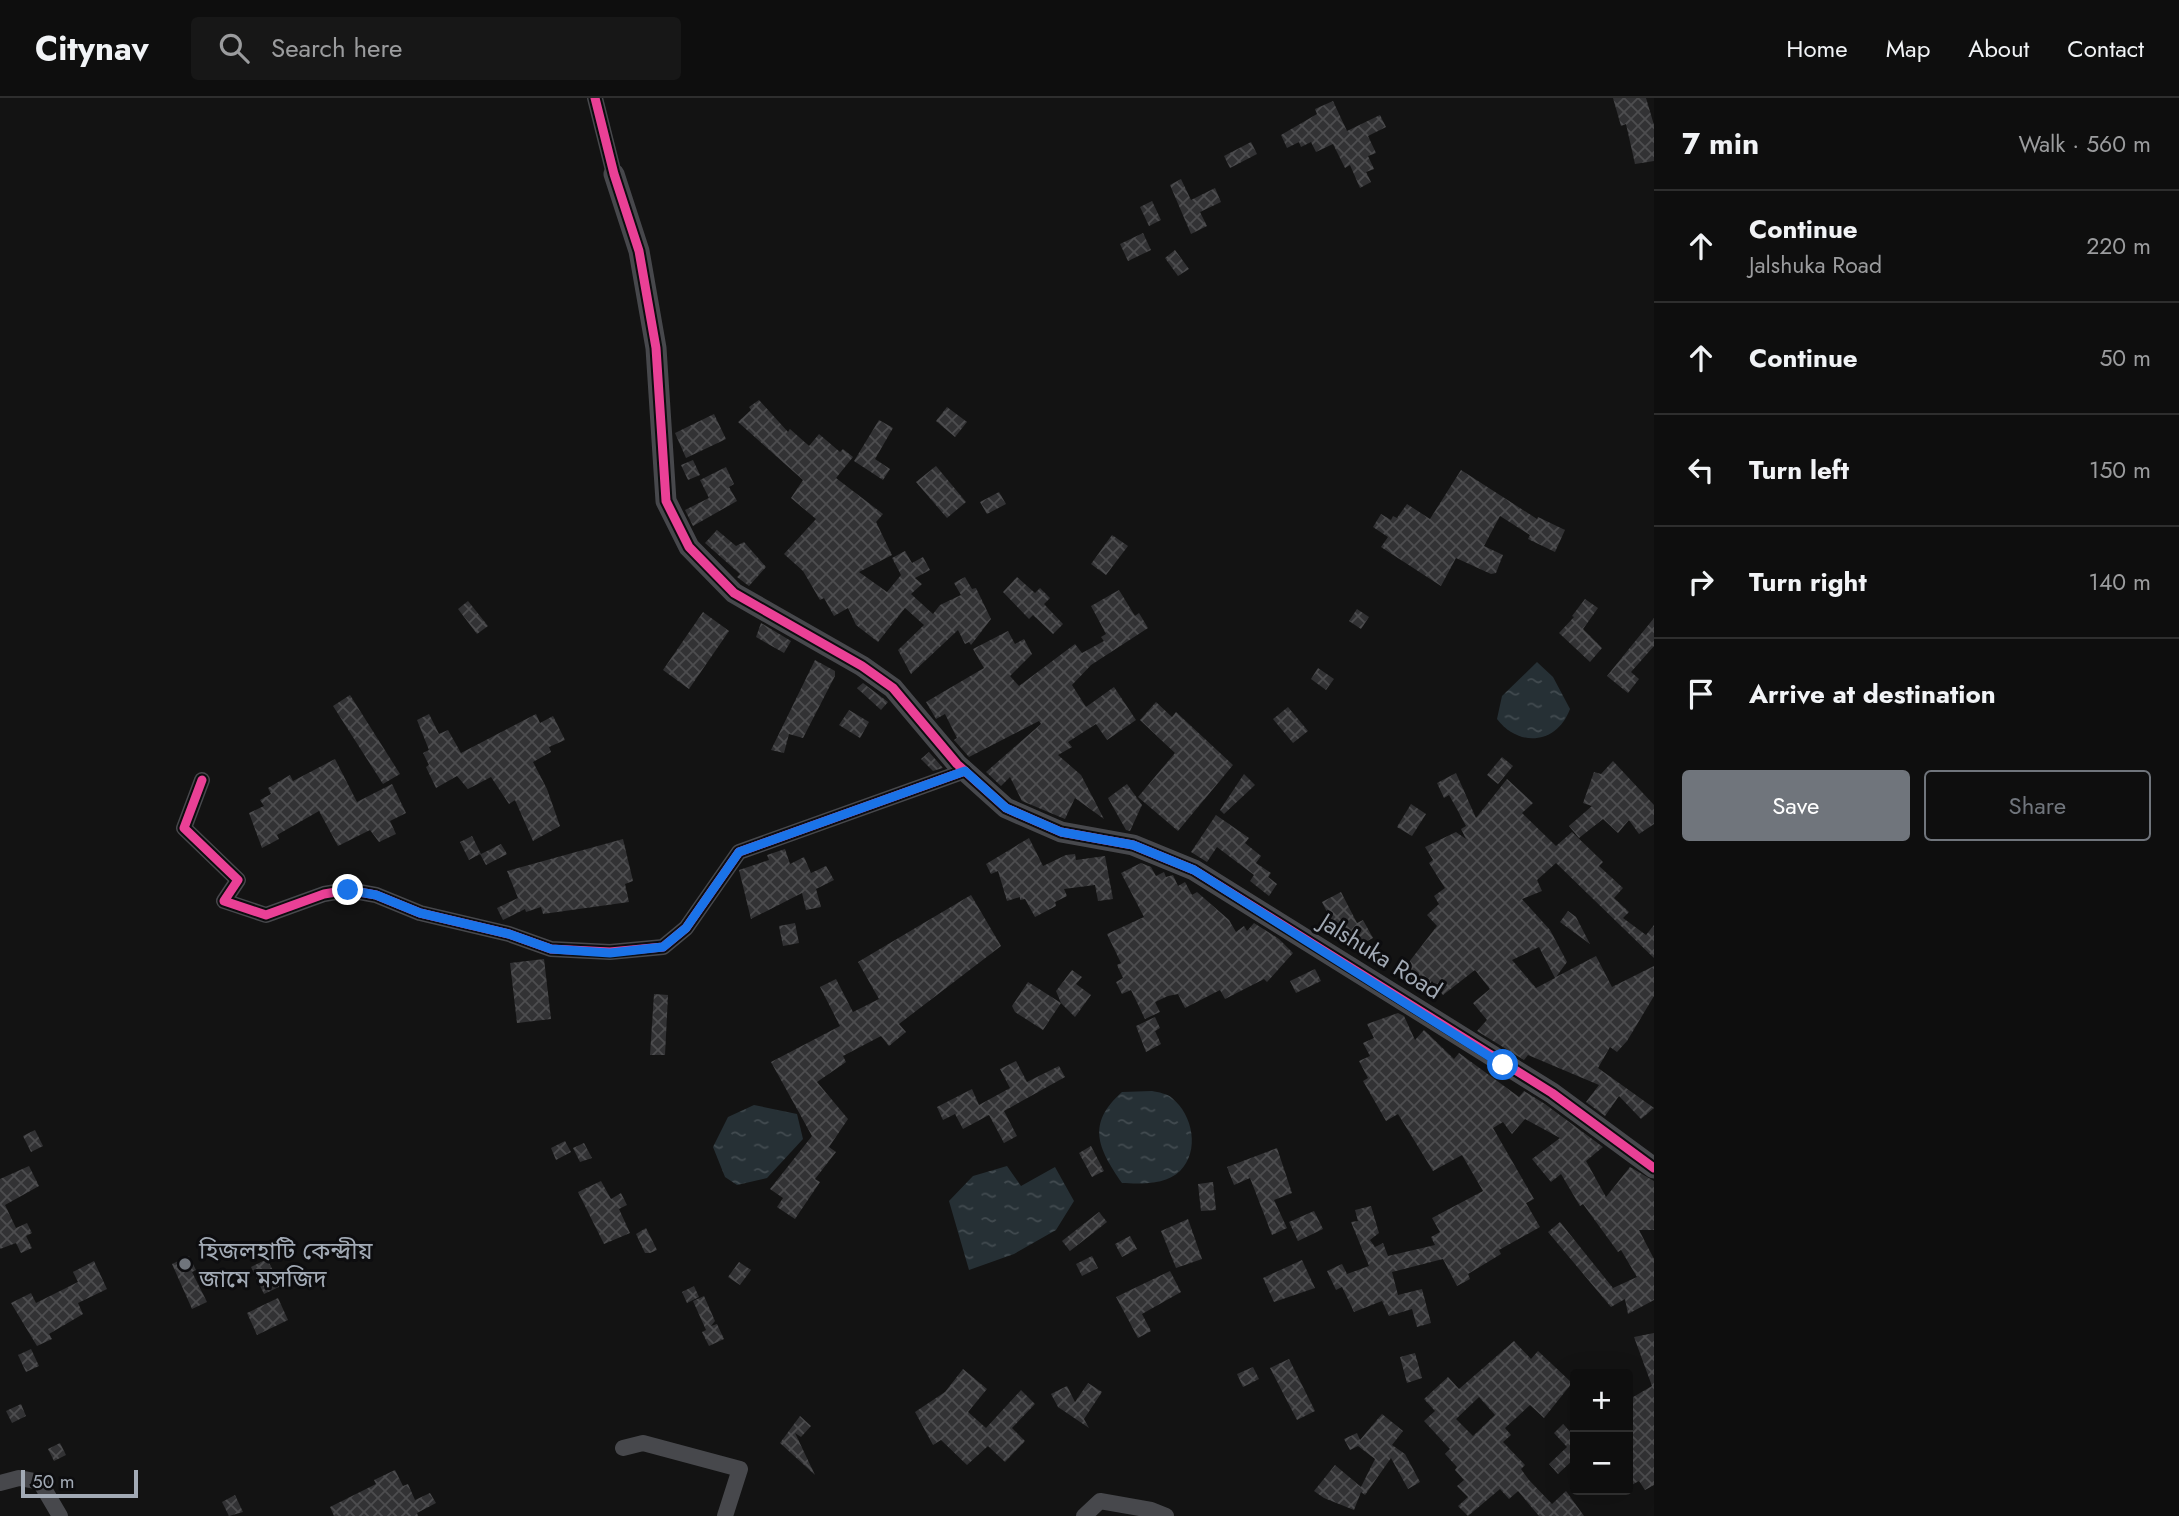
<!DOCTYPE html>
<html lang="en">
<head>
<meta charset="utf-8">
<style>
  body { margin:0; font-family:Jost,"Noto Sans Bengali",sans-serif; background:#171717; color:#f1f3f6 }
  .controls { position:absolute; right:21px; bottom:21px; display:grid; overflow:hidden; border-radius:7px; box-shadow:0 7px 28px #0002 }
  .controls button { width:63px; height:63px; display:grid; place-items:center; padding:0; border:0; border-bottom:2px solid #2e2e2e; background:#0e0e0e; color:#f1f3f6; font:35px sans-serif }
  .scale { position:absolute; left:21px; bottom:18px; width:117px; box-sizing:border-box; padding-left:7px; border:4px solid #a2aab5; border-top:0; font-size:19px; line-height:24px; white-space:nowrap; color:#a2aab5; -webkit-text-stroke:5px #0d0d0f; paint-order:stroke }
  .stop { position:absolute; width:21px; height:21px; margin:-16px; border:5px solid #1a73e8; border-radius:50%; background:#fff }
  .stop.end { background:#1a73e8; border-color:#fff; box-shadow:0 2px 7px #0008 }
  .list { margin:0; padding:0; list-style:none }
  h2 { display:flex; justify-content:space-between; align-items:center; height:91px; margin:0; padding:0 28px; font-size:30px }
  h2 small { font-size:23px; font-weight:400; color:#9b9c9e }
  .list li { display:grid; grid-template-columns:46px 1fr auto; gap:21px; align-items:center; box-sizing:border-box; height:112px; padding:0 28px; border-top:2px solid #2e2e2e }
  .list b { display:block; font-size:26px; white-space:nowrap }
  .list p { margin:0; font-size:23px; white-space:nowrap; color:#9b9c9e }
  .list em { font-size:23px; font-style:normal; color:#9b9c9e }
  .actions { display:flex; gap:14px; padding:21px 28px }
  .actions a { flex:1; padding:16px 0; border:2px solid #70757c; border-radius:7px; text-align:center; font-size:24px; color:#70757c }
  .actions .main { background:#70757c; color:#fff }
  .icon { flex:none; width:38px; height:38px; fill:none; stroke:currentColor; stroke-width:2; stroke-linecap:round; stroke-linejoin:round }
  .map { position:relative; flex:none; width:1654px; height:1418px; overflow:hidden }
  header { display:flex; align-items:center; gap:42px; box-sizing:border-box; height:98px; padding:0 35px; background:#0e0e0e; border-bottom:2px solid #2e2e2e }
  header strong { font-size:33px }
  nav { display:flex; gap:38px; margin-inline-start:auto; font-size:24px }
  .search { width:490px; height:63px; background:#171717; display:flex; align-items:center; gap:18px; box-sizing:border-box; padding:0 24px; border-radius:7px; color:#9b9c9e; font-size:26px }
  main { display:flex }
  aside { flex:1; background:#0e0e0e }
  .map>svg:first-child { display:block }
  .water { fill:url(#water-ripples) }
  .building { fill:url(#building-cross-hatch); fill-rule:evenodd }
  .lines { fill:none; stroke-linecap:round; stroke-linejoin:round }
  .minor { stroke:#47484c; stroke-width:16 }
  .tertiary { stroke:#47484c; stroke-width:21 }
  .cycleway-casing { stroke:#0d0d0f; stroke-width:13 }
  .cycleway { stroke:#ea4096; stroke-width:9 }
  .route { stroke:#1a73e8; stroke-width:9 }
  .poi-dot { fill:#70757c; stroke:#0d0d0f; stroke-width:2.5 }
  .labels { text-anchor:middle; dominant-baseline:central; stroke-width:6; stroke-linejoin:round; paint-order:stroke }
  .street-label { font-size:24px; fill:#a2aab5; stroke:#0d0d0f }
  .poi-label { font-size:24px; fill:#a2aab5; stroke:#0d0d0f; text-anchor:start }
</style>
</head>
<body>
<header>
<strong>Citynav</strong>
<div class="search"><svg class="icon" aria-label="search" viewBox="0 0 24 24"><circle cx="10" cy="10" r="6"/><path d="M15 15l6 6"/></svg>Search here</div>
<nav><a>Home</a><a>Map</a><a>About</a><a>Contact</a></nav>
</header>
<main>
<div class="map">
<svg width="1654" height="1418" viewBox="0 0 1654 1418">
  <defs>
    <pattern id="water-ripples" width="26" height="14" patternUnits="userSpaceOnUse" patternTransform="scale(1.75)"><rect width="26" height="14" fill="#263035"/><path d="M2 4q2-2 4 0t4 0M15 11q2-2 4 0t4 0" fill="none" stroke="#424b50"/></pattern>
    <pattern id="building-cross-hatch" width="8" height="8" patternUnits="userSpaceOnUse" patternTransform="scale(1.75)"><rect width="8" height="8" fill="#323234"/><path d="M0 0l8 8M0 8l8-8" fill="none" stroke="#4d4d4f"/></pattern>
  </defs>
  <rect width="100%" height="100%" fill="#131313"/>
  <g class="water">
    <path d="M1537 564 1553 579 1570 611C1557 646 1519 650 1497 621L1502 598Z"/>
    <path d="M1152 993C1158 994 1168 996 1172 1000 1193 1017 1200 1053 1180 1073 1166 1087 1140 1086 1122 1085 1098 1050 1086 1026 1122 994Z"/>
    <path d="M754 1007 797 1016 803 1041 767 1080 737 1087 725 1079 713 1049 728 1019Z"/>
    <path d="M1007 1068 1021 1088 1055 1069 1074 1103 1056 1132 1014 1156 969 1172 949 1103 973 1078Z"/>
  </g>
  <g class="building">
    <path d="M1613 0H1646L1654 27V63L1635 66 1626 26 1621 28Z"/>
    <path d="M1333 3 1347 33 1380 17 1386 29 1368 38 1376 55 1368 58 1374 71 1366 74 1371 84 1360 90 1350 67 1345 70 1333 46 1316 54 1311 44 1301 49 1299 44 1287 50 1281 37 1317 16 1315 11Z"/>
    <path d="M1251 44 1257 56 1230 70 1224 58Z"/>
    <path d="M1181 81 1191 102 1215 90 1221 104 1200 114 1207 128 1191 136 1170 87Z"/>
    <path d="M1152 103 1161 122 1149 128 1140 109Z"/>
    <path d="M1143 135 1151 152 1128 163 1120 146Z"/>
    <path d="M1175 152 1189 171 1178 178 1165 160Z"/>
    <path d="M759 302 788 334 790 331 809 348 819 336 840 354 843 351 853 359 836 380 883 416 876 424 892 457 859 474 887 494 901 477 892 460 905 453 912 465 923 459 930 472 915 480 922 486 911 496 933 516 940 507 961 497 954 485 965 479 972 491 976 490 991 521 971 547 969 544 965 546 958 532 911 576 898 552 924 527 905 510 878 544 856 527 848 510 834 518 824 500 820 502 803 473 784 456 816 421 791 400 803 382 738 324 751 312 749 309Z"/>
    <path d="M947 309 967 324 955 339 936 323Z"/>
    <path d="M714 316 726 341 686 360 675 335Z"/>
    <path d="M879 322 893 330 875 361 890 371 883 382 854 363Z"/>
    <path d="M693 362 700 377 688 382 681 367Z"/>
    <path d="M936 368 966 404 947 420 916 384Z"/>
    <path d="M726 369 734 386 729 389 737 403 693 428 685 412 709 400 700 382Z"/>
    <path d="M1461 372 1537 421 1538 419 1565 432 1555 454 1528 441 1530 437 1500 418 1484 448 1503 457 1496 475 1491 476 1456 460 1441 488 1381 449 1388 439 1373 429 1381 416 1391 422 1393 418 1397 420 1407 406 1430 421Z"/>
    <path d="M999 394 1006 406 987 416 980 404Z"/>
    <path d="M717 432 736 448 744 444 766 469 749 488 737 479 740 476 705 445Z"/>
    <path d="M1112 437 1128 448 1106 477 1091 466Z"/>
    <path d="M1017 479 1035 495 1040 490 1050 500 1044 506 1063 526 1053 536 1033 517 1029 521 1003 494Z"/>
    <path d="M1119 492 1135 518 1139 515 1148 530 1091 567 1072 587 1086 609 1114 589 1136 622 1107 642 1096 626 1068 644 1072 649 1058 657 1081 677 1104 721 1075 700 1065 721 1022 703 1010 679 1001 688 986 674 1041 626 1039 623 969 659 954 642 957 640 945 616 936 621 926 604 984 570 973 551 1008 533 1015 546 1024 541 1032 556 1010 578 1019 588 1075 546 1082 555 1104 543 1101 539 1106 536 1091 508Z"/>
    <path d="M1585 501 1598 510 1583 531 1602 550 1590 564 1559 535 1574 519 1572 518Z"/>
    <path d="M468 503 488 528 477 536 458 511Z"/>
    <path d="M1357 511 1369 519 1361 531 1349 523Z"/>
    <path d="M703 514 729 533 689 591 663 572Z"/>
    <path d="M1654 520V548L1631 574 1639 581 1628 595 1607 578Z"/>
    <path d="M761 525 791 543 784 555 756 539Z"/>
    <path d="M815 562 835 573V578L803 640 789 636 784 655 771 652Z"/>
    <path d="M1318 570 1334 581 1326 592 1311 581Z"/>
    <path d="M863 585 888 604 881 612 857 590Z"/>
    <path d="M350 597 400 676 383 686 333 608Z"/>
    <path d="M1156 604 1172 619 1176 614 1233 667 1178 733 1138 699 1175 655 1140 622Z"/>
    <path d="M1288 609 1308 633 1293 645 1273 621Z"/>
    <path d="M849 612 869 624 860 640 839 627Z"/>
    <path d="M429 616 439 636 448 632 461 655 536 616 540 625 553 618 565 642 549 649 551 654 533 664 547 691 560 728 533 743 515 702 509 706 491 679 468 691 457 678 436 690 426 669 429 667 423 655 429 652 417 622Z"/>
    <path d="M929 654 943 670 933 673 921 661Z"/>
    <path d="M1502 659 1513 668 1498 686 1487 677Z"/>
    <path d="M335 661 357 704 392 686 406 715 390 723 396 736 379 744 370 732 338 748 319 713 277 737 279 741 262 750 249 715 264 708 260 702 271 696 268 690 290 677 293 683Z"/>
    <path d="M1613 663 1654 707V726L1639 736 1629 722 1618 735 1603 721 1579 740 1569 728 1592 708 1583 705 1594 674 1601 676Z"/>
    <path d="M1456 675 1476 720 1507 681 1533 705 1522 715 1556 748 1572 734 1603 764 1599 768 1623 790 1614 800 1629 814 1623 820 1646 837 1654 827V860L1556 765 1537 782 1542 793 1522 801 1550 832 1567 864 1556 879 1596 858 1612 889 1654 868V898L1627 943 1617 954 1610 949 1598 970 1654 1010 1641 1021 1619 998 1605 1018 1586 1004 1599 987 1528 957 1524 962 1477 933 1487 922 1473 905 1490 891 1475 872 1443 897 1432 883 1430 886 1420 878 1415 884 1402 873 1437 828 1427 817 1439 806 1434 798 1445 790 1429 765 1433 762 1425 749 1456 734 1466 741 1461 731 1466 728 1458 713 1449 697 1444 700 1437 685ZM1539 849 1555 880 1536 890 1512 862Z"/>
    <path d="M1244 676 1255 687 1224 716 1220 712Z"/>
    <path d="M1127 686 1142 707 1130 733 1126 732 1108 700Z"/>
    <path d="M1411 706 1426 716 1412 738 1397 729Z"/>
    <path d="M1216 717 1249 740 1245 745 1261 758 1256 765 1271 775 1268 779 1277 786 1269 798 1250 783 1254 777 1217 749 1207 764 1191 754Z"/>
    <path d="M472 738 481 756 501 746 507 756 486 767 480 756 469 762 460 744Z"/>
    <path d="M1029 740 1043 768 1066 757 1075 756 1076 762 1105 758 1113 801 1098 803 1095 787 1064 791 1067 798 1055 804 1056 808 1035 819 1025 801 1020 802V799L1007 803 998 773 991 776 986 766Z"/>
    <path d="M623 741 633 783 625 786 629 804 543 816 541 809 526 814 525 811 503 822 497 810 518 800 507 773Z"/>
    <path d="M785 751 790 766 804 759 811 775 826 768 834 782 816 791 821 809 806 812 802 795 751 821 739 772 769 762 767 757Z"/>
    <path d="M1141 765 1151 769 1156 778 1164 774 1166 779 1173 777 1178 788 1185 784 1192 797 1197 794 1229 822 1236 834 1244 828 1247 833 1254 825 1279 841 1293 855 1267 884 1264 881 1225 901 1220 892 1185 910 1178 896 1168 898 1155 904 1160 914 1145 921 1131 892 1122 896 1116 884 1123 880 1117 867 1121 865 1107 836 1144 819 1121 775Z"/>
    <path d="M1341 794 1357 825 1363 822 1373 840 1352 851 1339 825 1334 828 1322 804Z"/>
    <path d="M971 797 1001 848 899 926 906 934 889 948 881 938 843 958 846 964 817 984 848 1021 829 1049 836 1054 815 1081 820 1084 795 1121 777 1109 783 1100 770 1091 812 1038 771 964 840 928 820 889 836 881 853 914 879 901 858 864Z"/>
    <path d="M1568 813 1576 819 1590 846 1560 824Z"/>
    <path d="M795 825 799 845 783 848 779 828Z"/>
    <path d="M544 861 551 921 517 925 510 865Z"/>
    <path d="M1315 871 1321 883 1296 895 1290 883Z"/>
    <path d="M1072 872 1082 879 1076 886 1091 897 1075 919 1061 905 1043 932 1015 914 1012 908 1028 884 1061 905 1056 893Z"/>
    <path d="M654 896 668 897 665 957H650Z"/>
    <path d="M1398 915 1404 918 1415 942 1424 932 1454 961 1459 955 1519 999 1524 993 1545 1006 1603 1049 1586 1063 1606 1099 1630 1069 1654 1083V1132H1639L1654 1161V1202L1628 1216 1625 1201 1611 1209 1548 1134 1560 1124 1613 1190 1637 1179 1621 1152 1618 1154 1583 1106 1580 1108 1561 1076 1551 1084 1532 1061 1560 1040 1525 1021 1512 1036 1503 1024 1493 1030 1534 1101 1526 1105 1540 1129 1499 1152 1501 1156 1468 1176 1470 1181 1457 1188 1443 1161 1392 1174 1398 1197 1422 1191 1431 1225 1417 1229 1412 1211 1389 1218 1382 1203 1354 1214 1342 1189 1336 1192 1327 1173 1342 1166 1347 1176 1369 1168 1351 1124 1358 1123 1355 1112 1371 1108 1379 1135 1370 1142 1375 1149 1383 1145 1388 1158 1435 1147 1431 1139 1440 1134 1432 1120 1483 1093 1462 1057 1433 1073 1398 1016 1386 1023 1363 983 1368 980 1359 963 1370 958 1363 945 1374 940 1367 926Z"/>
    <path d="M1155 919 1160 930 1155 933 1161 946 1146 954 1136 928Z"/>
    <path d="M1016 963 1027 984 1059 968 1065 979 1004 1013 1017 1038 1004 1045 989 1017 963 1031 955 1016 943 1022 937 1009 972 991 979 1007 1010 990 1000 971Z"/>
    <path d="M35 1032 43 1048 31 1054 23 1038Z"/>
    <path d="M565 1043 571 1054 556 1062 551 1050Z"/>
    <path d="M584 1045 592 1060 580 1064 573 1050Z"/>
    <path d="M1091 1048 1104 1073 1092 1079 1079 1055Z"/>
    <path d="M1277 1050 1292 1095 1274 1102 1287 1130 1272 1137 1250 1080 1234 1087 1227 1069Z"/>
    <path d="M29 1068 39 1088 5 1107 16 1130 27 1125 32 1135 26 1138 32 1150 21 1155 16 1145 0 1151V1081Z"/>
    <path d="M601 1083 611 1101 621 1095 627 1107 619 1111 630 1135 604 1146 578 1094Z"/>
    <path d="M1213 1084 1216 1112 1201 1113 1198 1086Z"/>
    <path d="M1314 1113 1323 1131 1298 1143 1289 1124Z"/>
    <path d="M1099 1114 1107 1124 1070 1153 1062 1143Z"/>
    <path d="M1188 1121 1202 1161 1176 1170 1161 1133Z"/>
    <path d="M646 1130 657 1152 650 1155H645L636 1136Z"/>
    <path d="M1130 1138 1137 1151 1122 1159 1115 1146Z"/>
    <path d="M189 1158 196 1172 192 1174 207 1204 192 1211 172 1166Z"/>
    <path d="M1092 1158 1098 1170 1082 1178 1076 1166Z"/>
    <path d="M267 1161 281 1188 264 1196 251 1169Z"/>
    <path d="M1302 1162 1315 1190 1274 1204 1263 1180Z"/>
    <path d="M94 1163 107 1191 78 1205 83 1216 49 1236 52 1241 37 1248 11 1205 31 1195 36 1205 78 1184 73 1174Z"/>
    <path d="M739 1164 751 1172 740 1187 728 1179Z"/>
    <path d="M1170 1173 1181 1194 1142 1216 1151 1233 1138 1240 1116 1199Z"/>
    <path d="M694 1188 699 1199 687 1205 682 1194Z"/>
    <path d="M704 1198 715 1223 711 1228 717 1226 724 1241 709 1248 702 1234 706 1232 693 1203Z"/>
    <path d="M278 1200 288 1222 257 1237 247 1215Z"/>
    <path d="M1654 1235V1387L1645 1392 1639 1383 1628 1389V1302L1652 1288 1634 1239Z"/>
    <path d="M1514 1243 1531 1261 1538 1253 1572 1285 1544 1320 1530 1307 1505 1330 1511 1337 1503 1344 1525 1367 1521 1371 1529 1382 1552 1406 1566 1393 1584 1418H1539L1518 1393 1509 1401 1500 1391 1468 1418 1458 1408 1468 1399 1457 1388 1464 1382 1455 1372 1457 1369 1445 1356 1450 1351 1424 1323 1435 1313 1424 1301 1448 1279 1459 1291ZM1479 1299 1495 1317 1473 1338 1456 1321Z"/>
    <path d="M31 1251 39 1268 26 1274 18 1257Z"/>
    <path d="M1415 1255 1422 1280 1407 1285 1400 1259Z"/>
    <path d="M1289 1261 1315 1313 1297 1322 1270 1270Z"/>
    <path d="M1253 1269 1259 1281 1243 1289 1237 1276Z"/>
    <path d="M963 1271 987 1291 968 1314 986 1330 1021 1292 1035 1306 1012 1330 1025 1343 1005 1364 988 1348 967 1367 941 1342 933 1347 915 1314 945 1294Z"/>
    <path d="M1088 1285 1102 1294 1084 1321 1089 1330 1058 1309 1051 1296 1067 1288 1075 1304Z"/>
    <path d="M21 1306 26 1318 12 1325 6 1313Z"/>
    <path d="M1382 1316 1403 1333 1392 1347 1405 1356 1420 1384 1408 1391 1391 1360 1365 1397 1361 1394 1354 1412 1324 1400 1314 1393 1335 1367 1361 1389 1375 1361 1358 1348 1350 1352 1344 1341 1357 1335 1360 1342Z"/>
    <path d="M800 1318 811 1328 801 1339 795 1335 815 1377 780 1345Z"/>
    <path d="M1563 1326 1575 1339V1360L1558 1376 1549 1366 1567 1349 1554 1335Z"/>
    <path d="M60 1345 66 1357 54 1363 48 1351Z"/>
    <path d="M395 1372 403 1388 408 1386 415 1402 430 1395 436 1405 417 1415 418 1418H334L330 1409 376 1386 374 1382Z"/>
    <path d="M235 1397 243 1414 229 1418 222 1404Z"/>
  </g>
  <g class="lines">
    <g class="minor">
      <path d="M595 0 614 76"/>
      <path d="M202 682 184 730 238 782 224 803 266 817 324 796 348 792 376 797 420 815 509 836 551 851 610 854 663 849 686 830 739 754 965 673"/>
      <path d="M623 1350 643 1345 740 1371 725 1418"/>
      <path d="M0 1385 19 1380 40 1384 60 1418"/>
      <path d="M1084 1418 1100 1403 1151 1412 1166 1418"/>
    </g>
    <path class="tertiary" d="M614 76 639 153 656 250 666 403 689 449 734 495 862 568 893 590 957 666 1006 710 1061 734 1133 747 1194 772 1552 995 1654 1070"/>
    <g class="cycleway-casing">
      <g id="cycleway">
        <path d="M595 0 614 76 639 153 656 250 666 403 689 449 734 495 862 568 893 590 957 666 1006 710 1061 734 1133 747 1194 772 1552 995 1654 1070"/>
        <path d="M202 682 184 730 238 782 224 803 266 817 324 796 348 792 376 797 420 815 509 836 551 851 610 854 663 849 686 830 739 754 965 673"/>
      </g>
    </g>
    <use href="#cycleway" class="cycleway"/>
  </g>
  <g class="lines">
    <path class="route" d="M348 792 376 797 420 815 509 836 551 851 610 855 663 849 686 830 739 754 965 673 1006 710 1061 734 1133 747 1194 772 1503 967"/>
  </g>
  <circle class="poi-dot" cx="185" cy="1166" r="7"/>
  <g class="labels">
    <g class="street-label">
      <text transform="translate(1381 858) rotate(32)">Jalshuka Road</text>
    </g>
    <g class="poi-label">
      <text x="199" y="1152">হিজলহাটি কেন্দ্রীয়<tspan x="199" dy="28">জামে মসজিদ</tspan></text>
    </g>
  </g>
</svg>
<div class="controls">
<button>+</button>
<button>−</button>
</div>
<div class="scale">50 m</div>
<div class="stop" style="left:1503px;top:967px"></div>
<div class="stop end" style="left:348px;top:792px"></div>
</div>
<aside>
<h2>7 min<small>Walk · 560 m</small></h2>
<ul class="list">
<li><svg class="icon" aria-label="ahead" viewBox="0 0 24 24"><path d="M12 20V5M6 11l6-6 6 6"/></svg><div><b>Continue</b><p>Jalshuka Road</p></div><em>220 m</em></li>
<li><svg class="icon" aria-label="ahead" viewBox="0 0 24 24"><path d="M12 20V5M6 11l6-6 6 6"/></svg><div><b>Continue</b></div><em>50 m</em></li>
<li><svg class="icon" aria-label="left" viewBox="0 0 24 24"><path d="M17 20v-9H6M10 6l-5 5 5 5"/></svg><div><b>Turn left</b></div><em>150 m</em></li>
<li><svg class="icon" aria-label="right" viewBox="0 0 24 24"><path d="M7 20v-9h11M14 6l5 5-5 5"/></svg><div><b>Turn right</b></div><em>140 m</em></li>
<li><svg class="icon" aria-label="arrive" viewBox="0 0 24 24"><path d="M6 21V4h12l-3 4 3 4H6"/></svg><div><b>Arrive at destination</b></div></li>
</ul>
<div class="actions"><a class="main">Save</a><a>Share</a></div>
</aside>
</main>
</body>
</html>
